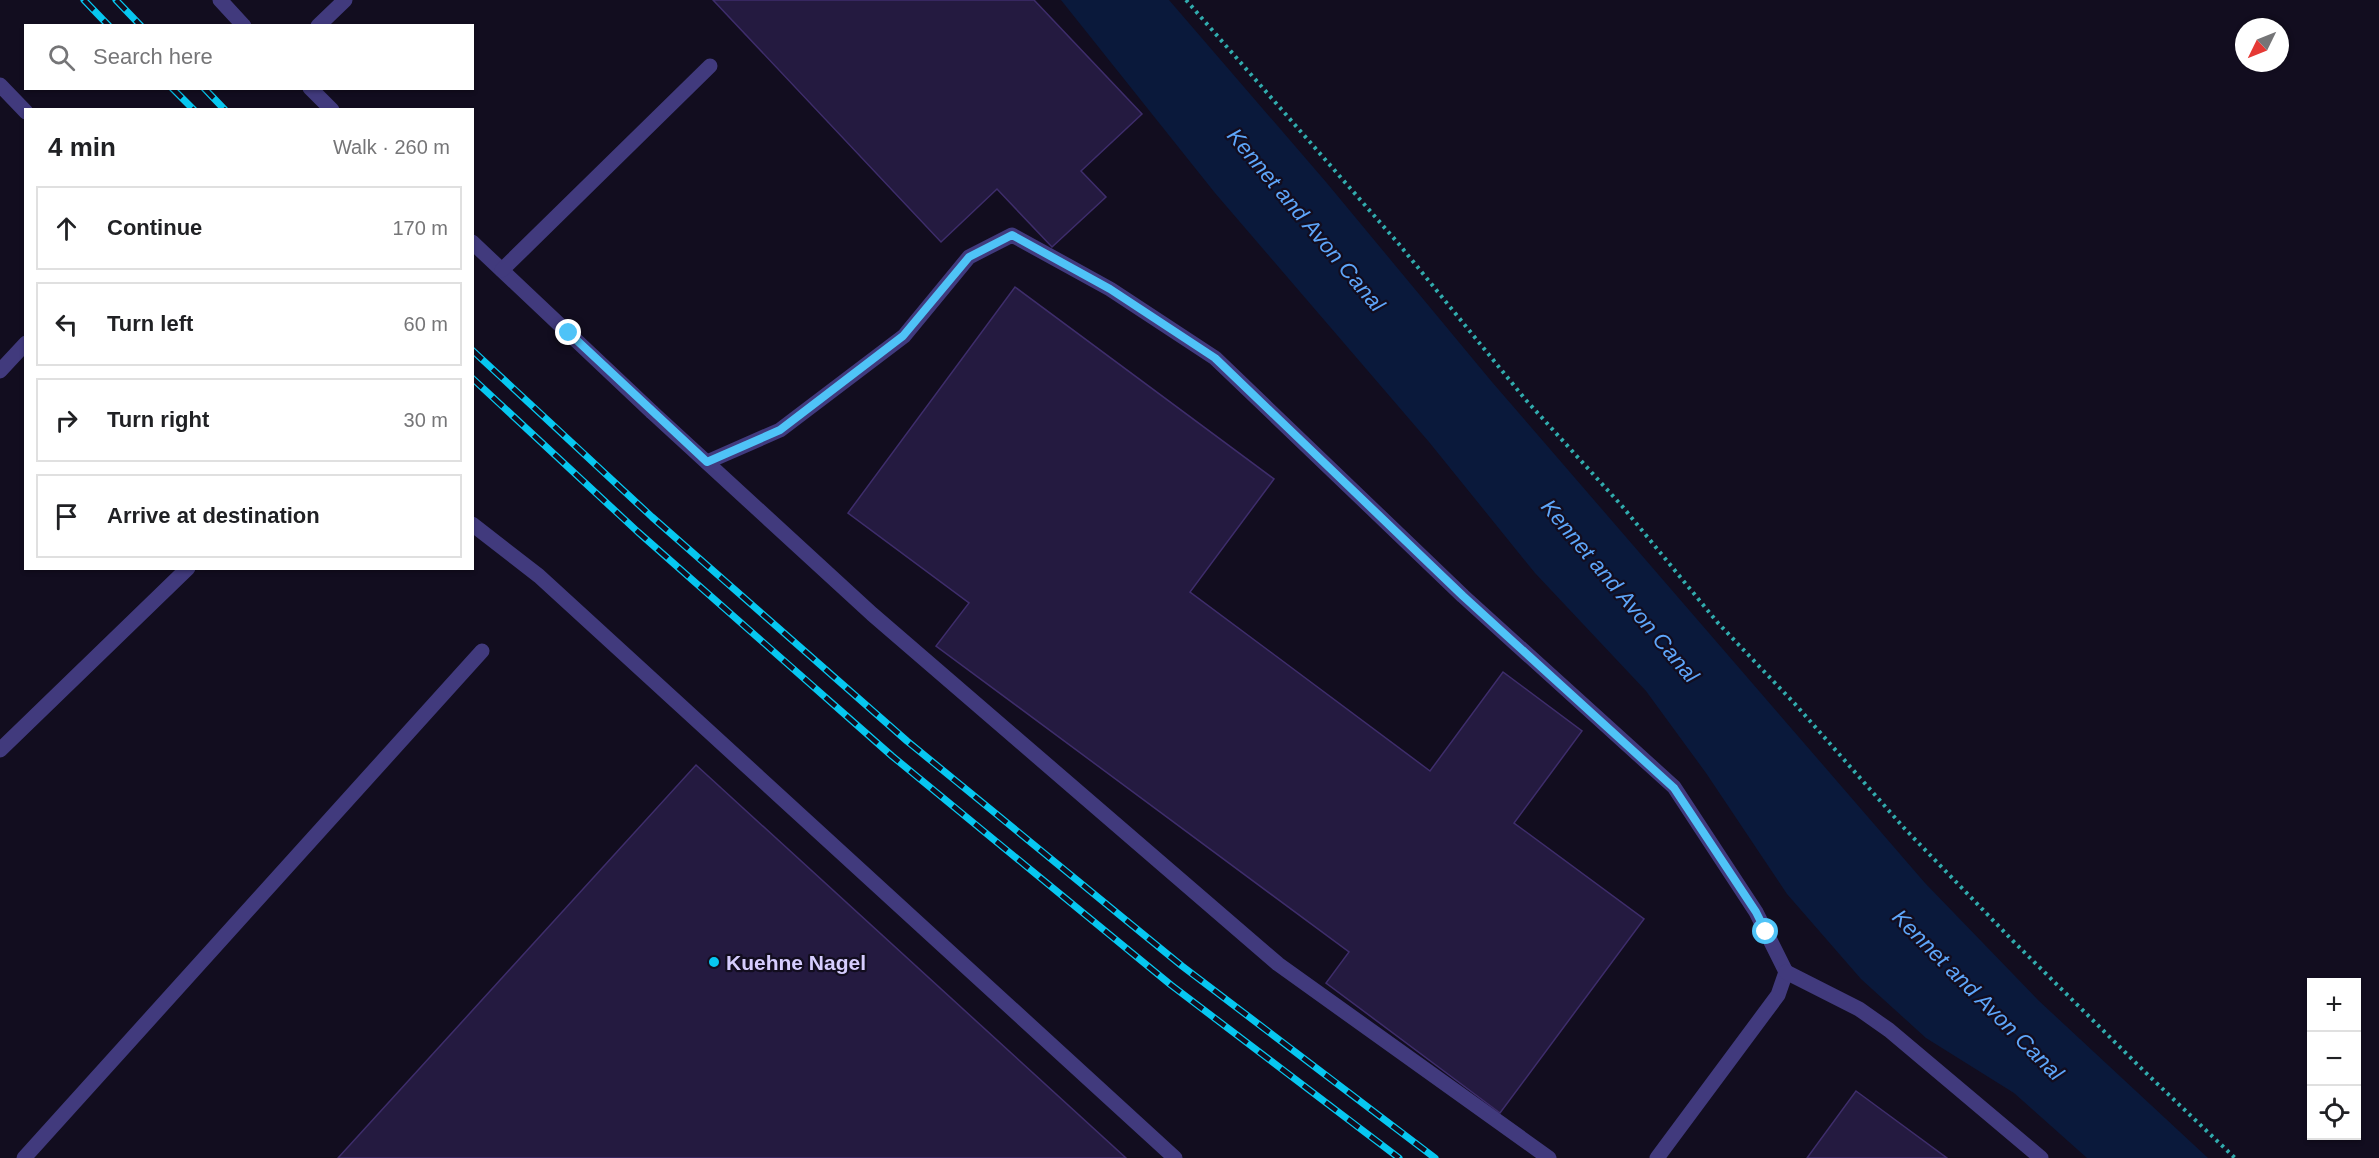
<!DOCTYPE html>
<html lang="en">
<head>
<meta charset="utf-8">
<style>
  body { margin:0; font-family:Helvetica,sans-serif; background:#f6f6f6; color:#202124 }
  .controls { position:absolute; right:18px; bottom:18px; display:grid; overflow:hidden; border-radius:0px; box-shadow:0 2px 4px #0004 }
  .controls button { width:54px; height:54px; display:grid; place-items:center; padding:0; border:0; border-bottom:2px solid #e0e0e0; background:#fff; color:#202124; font:30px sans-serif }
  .compass { position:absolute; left:2235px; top:18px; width:54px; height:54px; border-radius:50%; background:#fff; box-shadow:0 2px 4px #0004; rotate:227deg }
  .stop { position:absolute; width:18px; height:18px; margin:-14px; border:4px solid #4fc3f7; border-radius:50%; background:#fff }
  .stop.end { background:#4fc3f7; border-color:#fff; box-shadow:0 2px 6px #0008 }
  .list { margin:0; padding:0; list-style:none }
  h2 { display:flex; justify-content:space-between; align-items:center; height:78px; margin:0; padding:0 24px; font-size:26px }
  h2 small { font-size:20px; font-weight:400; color:#757577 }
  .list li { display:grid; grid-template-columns:39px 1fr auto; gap:18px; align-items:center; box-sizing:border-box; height:84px; margin:0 12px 12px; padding:0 12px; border:2px solid #e0e0e0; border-radius:0px }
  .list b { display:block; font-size:22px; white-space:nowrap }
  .list em { font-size:20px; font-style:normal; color:#757577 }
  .icon { flex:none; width:33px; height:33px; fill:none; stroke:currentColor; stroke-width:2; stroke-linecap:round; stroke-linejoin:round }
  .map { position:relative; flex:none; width:2379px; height:1158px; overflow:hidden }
  .search { position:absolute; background:#fff; box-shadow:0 2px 4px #0004; left:24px; top:24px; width:450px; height:66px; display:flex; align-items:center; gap:15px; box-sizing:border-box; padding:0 21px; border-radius:0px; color:#757577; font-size:22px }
  .panel { position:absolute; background:#fff; box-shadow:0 2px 4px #0004; left:24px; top:108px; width:450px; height:462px; border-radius:0px }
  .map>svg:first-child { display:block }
  .water { fill:#0a193b }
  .building { fill:#241a40; stroke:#3e2d6b; stroke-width:1.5 }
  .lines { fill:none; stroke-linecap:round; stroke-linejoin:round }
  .path { stroke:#31acae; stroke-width:4; stroke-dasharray:3 4.5; stroke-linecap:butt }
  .service { stroke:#413a7d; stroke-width:15 }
  .minor { stroke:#413a7d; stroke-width:15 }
  .rail-casing { stroke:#07c7f0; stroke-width:7 }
  .rail { stroke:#120d1f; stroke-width:4.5; stroke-dasharray:14; stroke-linecap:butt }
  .route { stroke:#4fc3f7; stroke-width:8 }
  .poi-dot { fill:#07c7f0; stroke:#120d1f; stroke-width:2 }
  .labels { text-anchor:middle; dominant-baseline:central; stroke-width:4.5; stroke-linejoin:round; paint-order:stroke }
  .poi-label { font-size:21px; font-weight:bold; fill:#d6cdfe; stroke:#120d1f; text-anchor:start }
  .water-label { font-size:22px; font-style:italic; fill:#5ea6fa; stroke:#120d1f }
</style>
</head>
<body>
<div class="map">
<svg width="2379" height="1158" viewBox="0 0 2379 1158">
  <rect width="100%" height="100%" fill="#120d1f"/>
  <path class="water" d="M1061 0H1169L1326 182 1492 382 1925 883 2038 1000 2208 1158H2087L2014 1093 1926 1038 1861 979 1787 894 1706 773 1646 691 1535 573 1429 442 1215 193Z"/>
  <g class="building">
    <path d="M713 0H1034L1142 114 1081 171 1106 197 1052 247 997 189 941 242Z"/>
    <path d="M1015 287 1274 479 1190 592 1430 771 1503 672 1582 731 1514 823 1644 919 1500 1113 1326 983 1349 952 936 646 969 603 848 513Z"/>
    <path d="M696 765 1126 1158H338Z"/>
    <path d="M1856 1091 1947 1158H1807Z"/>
  </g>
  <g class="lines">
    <path class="path" d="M1186 0 1398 243 1525 399 1622 506 1718 623 1795 704 1905 829 2013 941 2145 1072 2235 1158"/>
    <g class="service">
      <path d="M220 0 244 26"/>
      <path d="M318 26 345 0"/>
      <path d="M0 85 26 112"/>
      <path d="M310 88 332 110"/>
      <path d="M472 242 652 412"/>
      <path d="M502 270 710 66"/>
      <path d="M0 371 26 343"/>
      <path d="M707 462 780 430 904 336 969 257 1012 235 1110 289 1215 358 1463 596 1674 787 1756 912 1786 972 1778 995 1657 1158"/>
      <path d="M472 524 539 576 1175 1158"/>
      <path d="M0 750 188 568"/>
      <path d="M1786 972 1859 1009 1889 1030 2041 1158"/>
      <path d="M24 1158 482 651"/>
    </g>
    <path class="minor" d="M652 412 872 614 1278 964 1549 1158"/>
    <g class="rail-casing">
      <g id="rail">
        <path d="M84 0 109 26"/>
        <path d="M116 0 141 26"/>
        <path d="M172 88 194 110"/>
        <path d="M204 88 225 110"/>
        <path d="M472 350 652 517 907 741 1182 966 1435 1158"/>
        <path d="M472 378 638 532 892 756 1171 985 1399 1158"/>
      </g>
    </g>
    <use href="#rail" class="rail"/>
  </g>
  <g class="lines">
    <path class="route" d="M569 333 707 462 780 430 903 336 969 257 1012 235 1110 289 1215 358 1463 596 1674 788 1756 912 1766 932"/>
  </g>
  <circle class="poi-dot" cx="714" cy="962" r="6"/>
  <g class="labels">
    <g class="poi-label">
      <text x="726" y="962">Kuehne Nagel</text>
    </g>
    <g class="water-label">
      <text transform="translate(1306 220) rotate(50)">Kennet and Avon Canal</text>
      <text transform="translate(1620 591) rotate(50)">Kennet and Avon Canal</text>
      <text transform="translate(1978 995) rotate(45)">Kennet and Avon Canal</text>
    </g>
  </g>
</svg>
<div class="controls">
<button>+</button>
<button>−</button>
<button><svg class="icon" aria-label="locate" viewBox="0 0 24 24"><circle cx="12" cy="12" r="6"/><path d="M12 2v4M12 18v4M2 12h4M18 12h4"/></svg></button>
</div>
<svg class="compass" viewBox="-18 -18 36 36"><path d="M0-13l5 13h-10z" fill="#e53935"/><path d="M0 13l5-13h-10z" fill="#757577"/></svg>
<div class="stop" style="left:1766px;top:932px"></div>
<div class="stop end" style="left:569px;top:333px"></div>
<div class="search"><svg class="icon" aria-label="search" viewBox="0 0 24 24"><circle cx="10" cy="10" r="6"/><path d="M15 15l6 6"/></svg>Search here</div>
<section class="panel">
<h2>4 min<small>Walk · 260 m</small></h2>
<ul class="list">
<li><svg class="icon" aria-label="ahead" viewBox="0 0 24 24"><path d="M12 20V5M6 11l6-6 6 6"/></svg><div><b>Continue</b></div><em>170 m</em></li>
<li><svg class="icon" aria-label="left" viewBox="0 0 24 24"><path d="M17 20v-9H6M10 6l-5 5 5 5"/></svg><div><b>Turn left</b></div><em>60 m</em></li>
<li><svg class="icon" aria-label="right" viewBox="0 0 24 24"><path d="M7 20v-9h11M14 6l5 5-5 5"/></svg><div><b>Turn right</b></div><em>30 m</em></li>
<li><svg class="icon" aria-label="arrive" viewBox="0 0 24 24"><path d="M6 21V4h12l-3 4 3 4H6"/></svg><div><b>Arrive at destination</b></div></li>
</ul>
</section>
</div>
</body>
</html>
